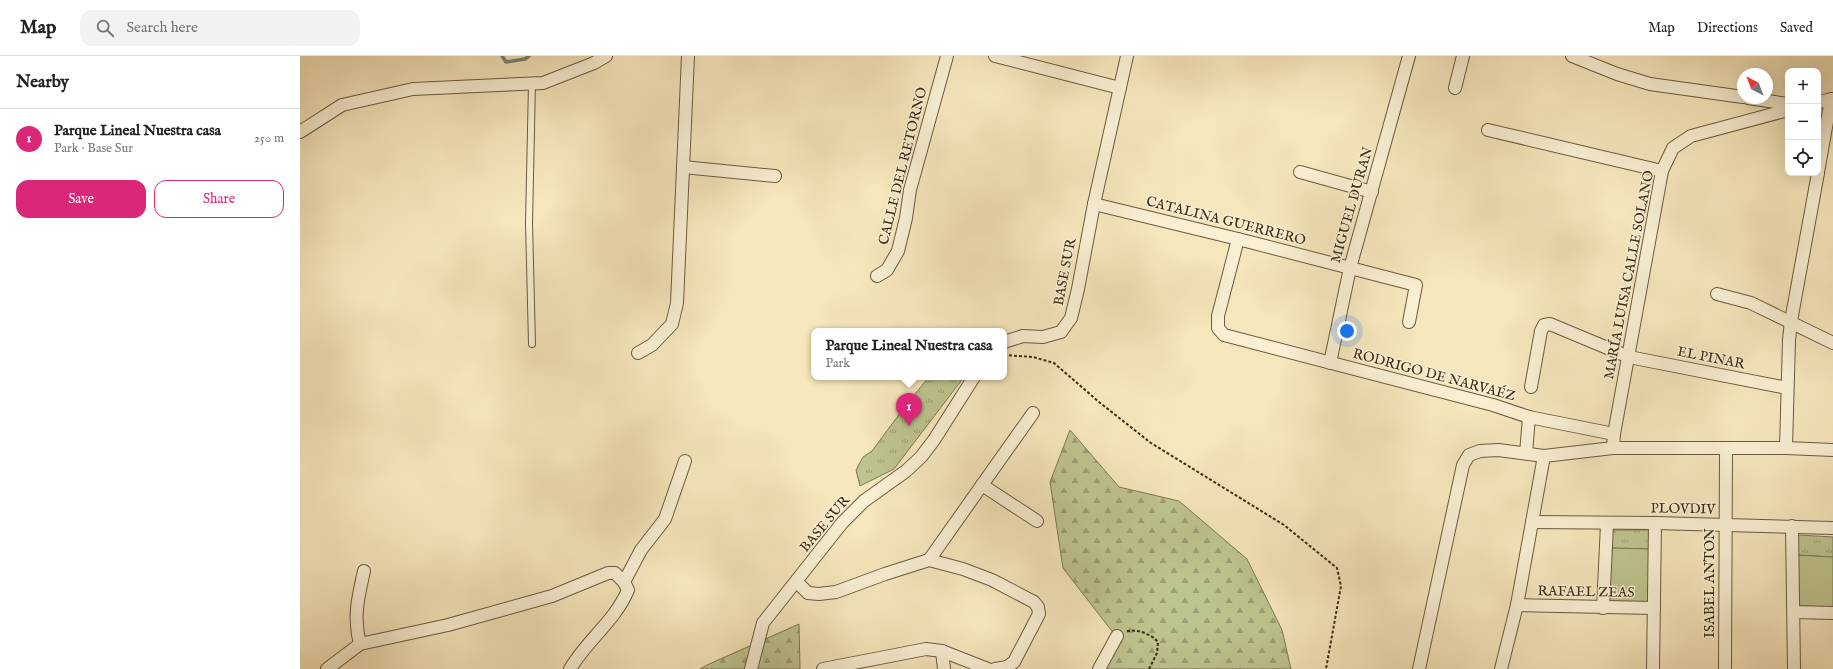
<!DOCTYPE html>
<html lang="en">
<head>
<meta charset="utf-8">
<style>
  body { margin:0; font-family:"IM FELL English",serif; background:#f2f2f2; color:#202124 }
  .controls { position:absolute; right:12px; top:12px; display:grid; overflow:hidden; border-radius:8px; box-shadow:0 4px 16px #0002 }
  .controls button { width:36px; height:36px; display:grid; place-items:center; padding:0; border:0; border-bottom:1px solid #e0e0e0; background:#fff; color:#202124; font:20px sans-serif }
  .compass { position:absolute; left:1437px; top:12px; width:36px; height:36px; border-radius:50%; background:#fff; box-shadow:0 4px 16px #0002; rotate:318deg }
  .you { position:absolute; left:1047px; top:275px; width:14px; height:14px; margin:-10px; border:3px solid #fff; border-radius:50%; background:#1a73e8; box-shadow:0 0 0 6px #1a73e833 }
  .badge { display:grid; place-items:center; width:26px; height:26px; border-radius:50%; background:#db2777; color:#fff; font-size:13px; font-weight:700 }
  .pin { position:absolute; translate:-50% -33px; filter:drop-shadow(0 1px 2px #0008) }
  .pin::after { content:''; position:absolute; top:21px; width:14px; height:12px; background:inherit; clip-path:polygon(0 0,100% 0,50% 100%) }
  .popup { position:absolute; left:511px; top:272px; width:196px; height:52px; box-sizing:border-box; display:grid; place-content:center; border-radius:8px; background:#fff; filter:drop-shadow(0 1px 3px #0005); font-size:13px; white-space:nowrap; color:#757577 }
  .popup b { font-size:15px; color:#202124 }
  .popup::after { content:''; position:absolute; left:50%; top:100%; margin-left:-8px; border:8px solid transparent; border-top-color:#fff }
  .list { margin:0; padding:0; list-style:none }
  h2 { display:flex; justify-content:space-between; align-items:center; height:52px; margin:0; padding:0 16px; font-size:17px }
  h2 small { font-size:13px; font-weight:400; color:#757577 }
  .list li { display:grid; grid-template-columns:26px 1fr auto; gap:12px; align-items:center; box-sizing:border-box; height:60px; padding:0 16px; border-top:1px solid #e0e0e0 }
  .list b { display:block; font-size:15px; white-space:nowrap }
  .list p { margin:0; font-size:13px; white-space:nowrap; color:#757577 }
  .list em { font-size:13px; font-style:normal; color:#757577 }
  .actions { display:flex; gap:8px; padding:12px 16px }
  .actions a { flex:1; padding:9px 0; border:1px solid #db2777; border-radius:12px; text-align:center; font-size:14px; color:#db2777 }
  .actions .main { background:#db2777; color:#fff }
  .icon { flex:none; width:22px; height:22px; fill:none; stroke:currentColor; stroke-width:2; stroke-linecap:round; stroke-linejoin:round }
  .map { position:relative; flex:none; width:1533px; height:613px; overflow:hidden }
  header { display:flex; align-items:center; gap:24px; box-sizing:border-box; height:56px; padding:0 20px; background:#fff; border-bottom:1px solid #e0e0e0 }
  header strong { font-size:19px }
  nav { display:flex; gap:22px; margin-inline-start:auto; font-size:14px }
  .search { width:280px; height:36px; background:#f2f2f2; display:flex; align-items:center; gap:10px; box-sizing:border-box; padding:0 14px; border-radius:12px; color:#757577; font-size:15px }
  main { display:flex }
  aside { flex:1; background:#fff }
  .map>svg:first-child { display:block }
  .forest { fill:url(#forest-firs); stroke:#7e7852 }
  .park { fill:url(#park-tufts); stroke:#7e7852 }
  .pitch { fill:#bec48f; stroke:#7e7852 }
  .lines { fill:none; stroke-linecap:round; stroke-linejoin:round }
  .stream { stroke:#778475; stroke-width:3.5 }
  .service-casing { stroke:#6b5a40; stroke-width:8 }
  .minor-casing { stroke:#6b5a40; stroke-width:14 }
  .path { stroke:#3d2c16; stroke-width:2; stroke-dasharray:3 2; stroke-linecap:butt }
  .service { stroke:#f9efd3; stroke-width:6 }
  .minor { stroke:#f9efd3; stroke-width:12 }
  .labels { text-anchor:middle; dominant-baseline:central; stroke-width:3; stroke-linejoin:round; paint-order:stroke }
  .street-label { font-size:14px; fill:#3d2c16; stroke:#f9efd3 }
</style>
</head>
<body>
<header>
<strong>Map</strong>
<div class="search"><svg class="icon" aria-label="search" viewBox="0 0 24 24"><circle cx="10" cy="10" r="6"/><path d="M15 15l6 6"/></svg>Search here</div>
<nav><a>Map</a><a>Directions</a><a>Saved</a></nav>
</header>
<main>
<aside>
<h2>Nearby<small></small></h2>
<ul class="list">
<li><span class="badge">1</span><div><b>Parque Lineal Nuestra casa</b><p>Park · Base Sur</p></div><em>250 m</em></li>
</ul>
<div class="actions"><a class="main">Save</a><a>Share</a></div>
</aside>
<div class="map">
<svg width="1533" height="613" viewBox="0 0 1533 613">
  <defs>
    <pattern id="forest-firs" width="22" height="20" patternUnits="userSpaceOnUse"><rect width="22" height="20" fill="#bec48f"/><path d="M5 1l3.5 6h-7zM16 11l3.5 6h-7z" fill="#9c9f74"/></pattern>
    <pattern id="park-tufts" width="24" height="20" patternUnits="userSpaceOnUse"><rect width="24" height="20" fill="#bec48f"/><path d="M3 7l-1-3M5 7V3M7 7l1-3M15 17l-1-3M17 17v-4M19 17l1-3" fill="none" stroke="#9c9f74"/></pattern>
  </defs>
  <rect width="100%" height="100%" fill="#f6e6bc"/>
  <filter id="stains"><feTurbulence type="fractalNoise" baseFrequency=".005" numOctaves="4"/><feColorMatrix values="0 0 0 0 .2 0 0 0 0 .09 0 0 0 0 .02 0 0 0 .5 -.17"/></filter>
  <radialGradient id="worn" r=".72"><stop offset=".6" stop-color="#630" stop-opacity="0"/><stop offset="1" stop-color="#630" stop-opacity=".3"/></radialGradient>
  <g class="forest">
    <path d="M770 374 819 431 879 445 947 503 982 574 991 613H801L818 583 763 512 750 426Z"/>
    <path d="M499 568 500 613H400L407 609Z"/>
  </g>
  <g class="park">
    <path d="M629 321H664L594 413 560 430 556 414 563 401 572 395 609 345Z"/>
    <path d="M1312 474H1353L1351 493 1312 492Z"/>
    <path d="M1498 479 1533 481V501L1496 499Z"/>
  </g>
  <g class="pitch">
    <path d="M1312 492 1351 493 1353 548 1309 547Z"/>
    <path d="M1496 499 1533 501V551L1498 550Z"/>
  </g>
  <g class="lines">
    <path class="stream" d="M202 0 206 6 225 3 229 0"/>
    <g class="service-casing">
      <path id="service" d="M232 288 229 167 232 27"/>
    </g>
    <g class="minor-casing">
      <g id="minor">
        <path d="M695 0 820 32"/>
        <path d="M1272 0 1317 18 1350 28 1443 41"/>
        <path d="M1155 32 1163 0"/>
        <path d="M1448 42 1488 48"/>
        <path d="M1518 46 1533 43"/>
        <path d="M1488 54 1391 80 1373 92 1362 115 1314 378 1313 392H1486L1533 394"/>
        <path d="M1188 74 1362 115"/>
        <path d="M0 76 42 49 113 33 243 27 294 7 306 0"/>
        <path d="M383 111 475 120"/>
        <path d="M1000 116 1072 136"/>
        <path d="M1518 116 1531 43"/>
        <path d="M794 148 938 183 1116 229 1109 266"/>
        <path d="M938 183 918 260V272L924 279 1193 349 1229 361 1314 378"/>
        <path d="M577 220 587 214 598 195 606 162 610 134 647 0"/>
        <path d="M1417 238 1451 247 1533 287"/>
        <path d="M704 286 723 280 743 281 761 276 771 262 778 233 794 148 827 0"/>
        <path d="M338 297 352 289 372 268 377 247 388 0"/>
        <path d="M1030 307 1050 212 1109 0"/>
        <path d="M1231 331 1241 275 1244 269 1250 268 1329 301 1487 332"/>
        <path d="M1486 392 1489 284 1491 265 1518 117"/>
        <path d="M1226 397 1229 361"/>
        <path d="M682 429 737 465"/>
        <path d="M1232 466 1355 467 1533 472"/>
        <path d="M1492 470 1494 613"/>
        <path d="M629 504 733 357"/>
        <path d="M324 526 341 494 365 463 385 405"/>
        <path d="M497 526 508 537 519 538 536 536 585 518 629 504 663 513 692 524 734 546 738 551 739 558 714 606 707 611 695 613"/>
        <path d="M1217 549 1354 552"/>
        <path d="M1303 552 1307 468"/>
        <path d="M1494 556 1533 557"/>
        <path d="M60 588C53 560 58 542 64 515"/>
        <path d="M642 595 644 613"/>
        <path d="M27 613 60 588 148 569 252 540 308 517H315L324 526 328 534C315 565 287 584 270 613"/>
        <path d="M451 613 463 567 542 467 564 445 606 415 621 401 634 384 674 321"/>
        <path d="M523 613 626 593 642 595 688 613"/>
        <path d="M799 613 817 580"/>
        <path d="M1119 613 1163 409 1169 399 1180 395 1198 394 1244 400 1313 392"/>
        <path d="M1201 613 1217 549 1244 400"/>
        <path d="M1353 613 1355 467"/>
        <path d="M1425 613 1426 393"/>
      </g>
    </g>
    <g class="path">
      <path d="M704 299 733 301 754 307 799 346 851 387 984 469 1037 512 1041 530 1026 613"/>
      <path d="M827 575C838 573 851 578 858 586L857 597 849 613"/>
    </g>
    <use href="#service" class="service"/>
    <use href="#minor" class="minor"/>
  </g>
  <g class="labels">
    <g class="street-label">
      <text transform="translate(603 110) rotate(-76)">CALLE DEL RETORNO</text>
      <text transform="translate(1052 149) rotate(-74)">MIGUEL DURAN</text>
      <text transform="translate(926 165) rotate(14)">CATALINA GUERRERO</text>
      <text transform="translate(765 216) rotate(-79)">BASE SUR</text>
      <text transform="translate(1329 219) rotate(-79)">MARÍA LUISA CALLE SOLANO</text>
      <text transform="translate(1411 302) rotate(11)">EL PINAR</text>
      <text transform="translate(1134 319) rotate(15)">RODRIGO DE NARVAÉZ</text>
      <text transform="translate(1383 453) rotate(1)">PLOVDIV</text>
      <text transform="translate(525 468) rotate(-50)">BASE SUR</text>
      <text transform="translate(1410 527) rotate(-90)">ISABEL ANTON</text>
      <text transform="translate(1286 536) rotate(1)">RAFAEL ZEAS</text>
    </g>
  </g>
  <rect width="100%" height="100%" filter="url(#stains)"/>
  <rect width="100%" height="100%" fill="url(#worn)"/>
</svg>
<div class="controls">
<button>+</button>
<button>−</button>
<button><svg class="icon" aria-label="locate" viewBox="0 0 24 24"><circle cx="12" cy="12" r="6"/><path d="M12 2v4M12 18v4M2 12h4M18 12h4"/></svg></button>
</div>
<svg class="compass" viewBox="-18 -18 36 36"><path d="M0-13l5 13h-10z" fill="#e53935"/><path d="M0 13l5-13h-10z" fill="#757577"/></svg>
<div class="you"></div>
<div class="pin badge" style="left:609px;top:370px">1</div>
<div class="popup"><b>Parque Lineal Nuestra casa</b>Park</div>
</div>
</main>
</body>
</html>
